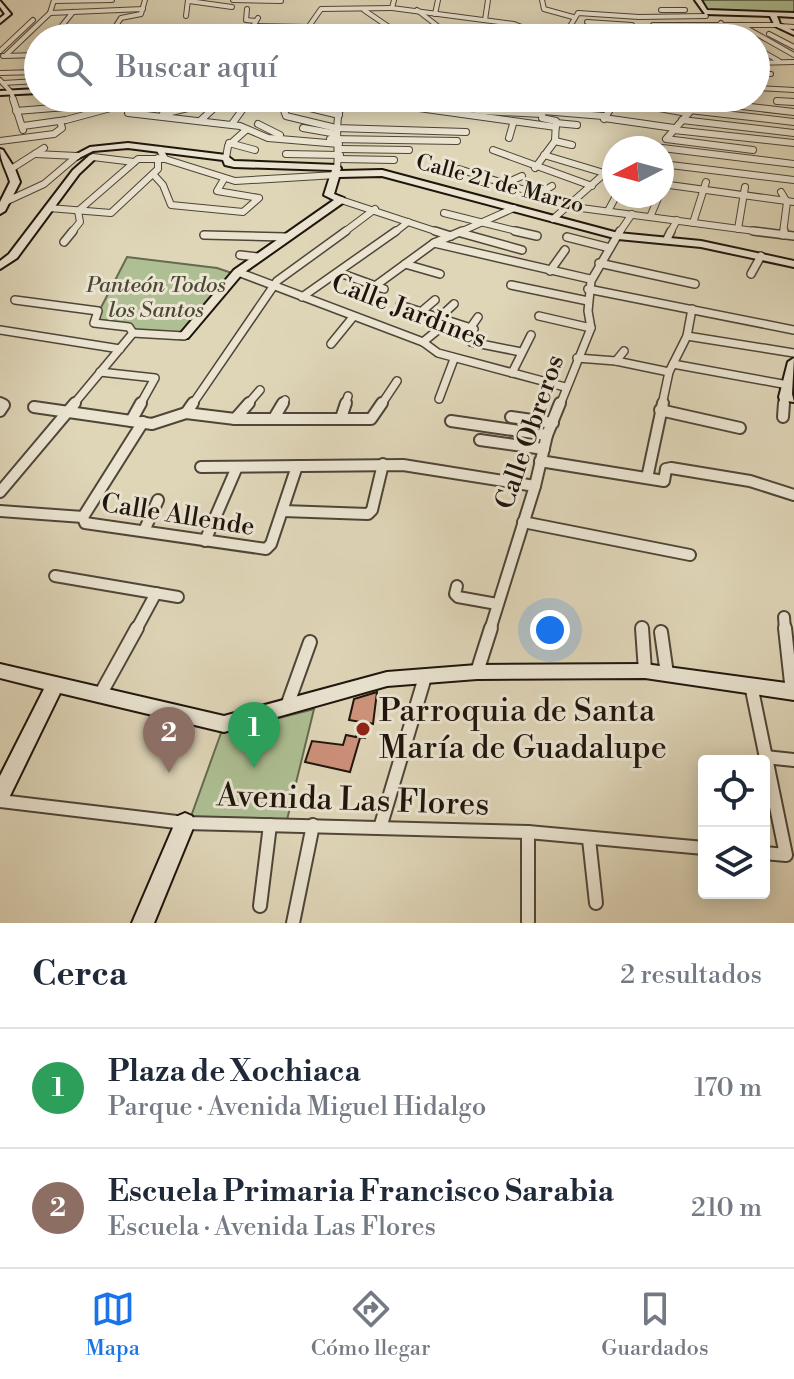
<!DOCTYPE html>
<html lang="es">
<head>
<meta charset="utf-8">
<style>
  body { margin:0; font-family:"Libre Bodoni",serif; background:#f6f6f7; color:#1f2937 }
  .controls { position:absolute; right:24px; bottom:24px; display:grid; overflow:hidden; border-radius:8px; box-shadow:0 4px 20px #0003 }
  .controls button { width:72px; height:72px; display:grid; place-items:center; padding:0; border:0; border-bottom:2px solid #e0e1e3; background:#fff; color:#1f2937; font:40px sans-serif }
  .compass { position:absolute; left:602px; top:136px; width:72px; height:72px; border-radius:50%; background:#fff; box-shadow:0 4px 20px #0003; rotate:264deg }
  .you { position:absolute; left:550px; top:630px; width:28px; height:28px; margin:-20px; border:6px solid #fff; border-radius:50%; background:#1a73e8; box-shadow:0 0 0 12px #1a73e833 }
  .badge { display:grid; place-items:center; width:52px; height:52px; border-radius:50%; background:#1a73e8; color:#fff; font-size:26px; font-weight:700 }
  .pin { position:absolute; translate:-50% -66px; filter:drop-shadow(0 2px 4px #0008) }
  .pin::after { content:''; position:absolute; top:42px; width:28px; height:24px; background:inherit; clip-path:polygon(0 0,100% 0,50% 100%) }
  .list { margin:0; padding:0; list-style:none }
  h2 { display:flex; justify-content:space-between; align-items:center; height:104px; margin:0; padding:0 32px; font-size:34px }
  h2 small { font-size:26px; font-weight:400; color:#747a83 }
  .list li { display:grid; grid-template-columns:52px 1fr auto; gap:24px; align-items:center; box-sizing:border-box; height:120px; padding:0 32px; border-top:2px solid #e0e1e3 }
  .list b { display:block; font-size:30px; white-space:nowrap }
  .list p { margin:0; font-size:26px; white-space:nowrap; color:#747a83 }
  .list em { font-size:26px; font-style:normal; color:#747a83 }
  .icon { flex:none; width:44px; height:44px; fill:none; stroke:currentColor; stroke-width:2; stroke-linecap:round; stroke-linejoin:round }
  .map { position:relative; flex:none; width:794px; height:923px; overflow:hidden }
  .search { position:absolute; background:#fff; box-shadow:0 4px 20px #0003; left:24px; right:24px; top:24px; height:88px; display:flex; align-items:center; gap:20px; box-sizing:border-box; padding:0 28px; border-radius:44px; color:#747a83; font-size:30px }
  .sheet { height:344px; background:#fff }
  nav { display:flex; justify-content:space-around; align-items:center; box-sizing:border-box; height:112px; border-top:2px solid #e0e1e3; background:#fff; font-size:22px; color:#747a83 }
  nav a { display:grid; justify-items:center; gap:4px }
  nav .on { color:#1a73e8 }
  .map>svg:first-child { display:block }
  .green { fill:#adbf93; stroke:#666a50; stroke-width:2 }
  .building { fill:#ce927b; stroke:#1f150d; stroke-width:2 }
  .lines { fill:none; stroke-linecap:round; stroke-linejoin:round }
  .street-far4-casing { stroke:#4f4538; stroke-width:6 }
  .street-far3-casing { stroke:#4f4538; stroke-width:8 }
  .street-far2-casing { stroke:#4f4538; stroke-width:10 }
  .street-far1-casing { stroke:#4f4538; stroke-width:14 }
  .street-casing { stroke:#4f4538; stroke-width:16 }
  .secondary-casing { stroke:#1f150d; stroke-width:4 }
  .street-far4 { stroke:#eae4d1; stroke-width:4 }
  .street-far3 { stroke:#eae4d1; stroke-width:6 }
  .street-far2 { stroke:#eae4d1; stroke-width:7 }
  .street-far1 { stroke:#eae4d1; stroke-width:10 }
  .street { stroke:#eae4d1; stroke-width:12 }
  .secondary { fill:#eae4d1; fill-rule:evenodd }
  .poi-dot { fill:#8f2418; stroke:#eae4d1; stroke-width:3 }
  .labels { text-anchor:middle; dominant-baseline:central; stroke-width:6; stroke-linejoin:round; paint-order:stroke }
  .far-street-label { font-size:22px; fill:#1f150d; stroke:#eae4d1 }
  .far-park-label { font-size:22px; font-style:italic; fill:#4a4835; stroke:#eae4d1 }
  .street-label { font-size:26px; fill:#1f150d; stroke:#eae4d1 }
  .near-poi-label { font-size:32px; fill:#1f150d; stroke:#eae4d1; text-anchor:start }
  .near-street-label { font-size:32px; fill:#1f150d; stroke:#eae4d1 }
</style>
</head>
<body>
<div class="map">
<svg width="794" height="923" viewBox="0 0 794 923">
  <rect width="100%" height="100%" fill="#dfd6b8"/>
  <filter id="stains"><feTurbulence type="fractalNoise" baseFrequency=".0025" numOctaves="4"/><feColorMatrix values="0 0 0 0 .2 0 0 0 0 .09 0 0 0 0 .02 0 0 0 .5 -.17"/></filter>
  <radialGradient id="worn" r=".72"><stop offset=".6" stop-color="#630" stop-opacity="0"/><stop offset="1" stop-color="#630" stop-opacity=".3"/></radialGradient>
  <g class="green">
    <path d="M699 0H794V14L710 12Z"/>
    <path d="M127 257 217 268 235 274 184 336 127 330 93 323Z"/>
    <path d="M314 709 286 824 189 822 221 733Z"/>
  </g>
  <path class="building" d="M377 692 373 724 370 723 365 738H360L350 772 305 762 312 741 343 745 346 735 356 737 361 722 349 720 354 699Z"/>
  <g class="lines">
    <g class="street-far4-casing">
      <g id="street-far4">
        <path d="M233 0 281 1"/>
        <path d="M394 0 392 8 514 24 527 29"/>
        <path d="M542 0 544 9 573 17"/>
        <path d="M54 1 112 0"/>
        <path d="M189 1 232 7"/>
        <path d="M247 9 246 20 256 21"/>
        <path d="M364 10 405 38"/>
        <path d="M417 10 453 38 570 27 671 35"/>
        <path d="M661 10H685"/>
        <path d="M50 13 143 9"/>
        <path d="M435 14 438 0"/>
        <path d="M186 16 188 0"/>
        <path d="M485 20 488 0"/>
        <path d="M587 22 632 25"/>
        <path d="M653 25H777"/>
        <path d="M719 25 740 38"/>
        <path d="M741 25 794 55"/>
        <path d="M253 26 309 27"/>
        <path d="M779 26 794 27"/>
        <path d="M59 29H93"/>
        <path d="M342 31 348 38"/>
        <path d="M566 34 614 38"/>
        <path d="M769 34 794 47"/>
        <path d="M52 38 73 12"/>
        <path d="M108 38 121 18 141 14 145 0"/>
        <path d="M246 38 258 18"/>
        <path d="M293 38 307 29 321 9 392 8"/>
        <path d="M563 38 578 13 639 17 706 16"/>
        <path d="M710 38 721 23"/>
        <path d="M756 48 779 61"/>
        <path d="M0 51 33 20"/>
        <path d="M6 55 50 13 54 0"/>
        <path d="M3 56 38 55"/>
        <path d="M756 63 794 62"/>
        <path d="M0 73 38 72"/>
        <path d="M756 74H771"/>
        <path d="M0 80 11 92 14 101"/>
        <path d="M3 83 38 81"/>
        <path d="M756 88 794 90"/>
        <path d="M279 98 280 101"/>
        <path d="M322 98 335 101"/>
        <path d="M345 98 367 101"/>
        <path d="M402 98 423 101"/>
        <path d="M598 98 599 101"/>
        <path d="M668 98 698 101"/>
        <path d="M136 101 149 98"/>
        <path d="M249 101 251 98"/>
        <path d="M344 101 348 99"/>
        <path d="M624 101 631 98"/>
        <path d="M699 101 702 98"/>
        <path d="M777 101H783"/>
      </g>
    </g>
    <g class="street-far3-casing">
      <g id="street-far3">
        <path d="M13 99 23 130"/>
        <path d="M280 99 286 116 336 128 466 132"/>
        <path d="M327 99 342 103"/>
        <path d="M354 99 556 127"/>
        <path d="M410 99 483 111 542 114"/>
        <path d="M598 99 600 105"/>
        <path d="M680 99 794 112"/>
        <path d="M701 99 666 139 753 150"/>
        <path d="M777 101 794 102"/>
        <path d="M626 102 687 113"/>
        <path d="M306 107 339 115"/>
        <path d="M689 110 794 122"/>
        <path d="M16 111 66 107"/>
        <path d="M141 111 176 102"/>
        <path d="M543 111 603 116"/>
        <path d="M128 113 240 126 268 138 339 144"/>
        <path d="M163 114 212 102"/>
        <path d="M604 118 674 128"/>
        <path d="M604 119 611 108 628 99"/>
        <path d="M682 120 794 133"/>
        <path d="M200 121 214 108"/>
        <path d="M556 123 577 125"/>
        <path d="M232 124 250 99"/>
        <path d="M258 124 280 135"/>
        <path d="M23 126 66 120 144 99"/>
        <path d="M303 128 337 134"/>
        <path d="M674 130 794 143"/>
        <path d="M509 138 513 124"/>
        <path d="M330 139 457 141"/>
        <path d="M0 141 54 134 62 128 60 121"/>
        <path d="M555 141 572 145"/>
        <path d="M229 143 255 150"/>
        <path d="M654 147 794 164"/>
        <path d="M340 149 409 150"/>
        <path d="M160 150 165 159 235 181 336 175"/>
        <path d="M493 150 592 186"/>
        <path d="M35 154 77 156"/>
        <path d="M286 154 340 155"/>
        <path d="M544 155 614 176"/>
        <path d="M93 157 134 162"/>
        <path d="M226 158 228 146 246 130"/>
        <path d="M339 159 394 160"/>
        <path d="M662 164 794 180"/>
        <path d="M337 168C340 148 331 111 347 99"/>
        <path d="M535 168 555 141 556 121 542 118 543 105"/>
        <path d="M11 169 44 148"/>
        <path d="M459 169 581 208 769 233"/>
        <path d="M153 174 163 185 171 205 243 212 259 198 217 191 224 179"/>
        <path d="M504 184 522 176"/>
        <path d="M662 184 794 202"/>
        <path d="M781 192 787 202 783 233"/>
        <path d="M537 195 552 186"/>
        <path d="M341 200 441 233"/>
        <path d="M5 202 44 184 77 156"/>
        <path d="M49 208 111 213 158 169V158"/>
        <path d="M608 211 615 198"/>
        <path d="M444 213 524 233"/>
        <path d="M650 217 659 196"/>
        <path d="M553 219 604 174"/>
        <path d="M693 223 706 182"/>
        <path d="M738 229 745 187"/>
        <path d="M71 233 80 222 78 211 138 159H165"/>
        <path d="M343 233 375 209"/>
        <path d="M394 233 408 222"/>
        <path d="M458 233 514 208"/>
        <path d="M619 233 632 214"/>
        <path d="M670 233 677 220"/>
      </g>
    </g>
    <g class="street-far2-casing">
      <g id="street-far2">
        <path d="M435 231 451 236"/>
        <path d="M515 231 537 236"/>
        <path d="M753 231 794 236"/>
        <path d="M461 233 522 250"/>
        <path d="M204 235 286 237"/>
        <path d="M783 235 784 231"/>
        <path d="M567 237 610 248"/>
        <path d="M667 239 671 231"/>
        <path d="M64 242 73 231"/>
        <path d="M434 243 590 279"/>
        <path d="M240 255 257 257"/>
        <path d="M599 263 695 284"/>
        <path d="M405 264 440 274"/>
        <path d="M550 271 565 250"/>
        <path d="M238 272 423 342 438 353 565 387"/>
        <path d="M340 273 384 289"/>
        <path d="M751 274 761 256"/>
        <path d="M511 285 588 301"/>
        <path d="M375 286 434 243 462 231"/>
        <path d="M588 289 794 330"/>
        <path d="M302 297 396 231"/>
        <path d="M15 300 98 311 94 323 129 327 133 333"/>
        <path d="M400 305 474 329 469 339 471 342 521 352"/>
        <path d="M422 311 435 300"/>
        <path d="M539 316 591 328"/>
        <path d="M440 317 454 304"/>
        <path d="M471 327 478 317"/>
        <path d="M0 330 120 349"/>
        <path d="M133 333 184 336"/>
        <path d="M687 336 794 353"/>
        <path d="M423 342 439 329"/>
        <path d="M331 344 353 317"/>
        <path d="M577 358 616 361 669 372"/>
        <path d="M616 361 624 351"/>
        <path d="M673 364 788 385"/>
        <path d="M100 372 155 378 140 405"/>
        <path d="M512 373 531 335"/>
        <path d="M439 399 454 359"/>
        <path d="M0 403 3 405"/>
        <path d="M73 405 133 333"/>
        <path d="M192 405 277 281 346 231"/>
        <path d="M247 405 260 390"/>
        <path d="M282 405 285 400"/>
        <path d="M345 405 348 396"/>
        <path d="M381 405 397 381"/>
        <path d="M560 405 591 328 588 311 591 281 620 231"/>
        <path d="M662 405 669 372 687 336 692 309"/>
        <path d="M784 405 785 397"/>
      </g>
    </g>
    <g class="street-far1-casing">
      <g id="street-far1">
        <path d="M0 403 4 405 0 411"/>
        <path d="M34 407 152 424 186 413 193 403"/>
        <path d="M660 410 740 428"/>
        <path d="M186 413 235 419H371L382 403"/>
        <path d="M511 417 553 423"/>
        <path d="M783 417 784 403"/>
        <path d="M274 418 283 403"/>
        <path d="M341 418 346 403"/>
        <path d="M235 419 249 403"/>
        <path d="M131 421 141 403"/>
        <path d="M451 421 547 435"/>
        <path d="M143 422 83 517 85 523 266 549 271 544 297 466"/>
        <path d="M480 440 544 449"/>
        <path d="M540 461 664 481 666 469 671 468 750 481 794 495"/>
        <path d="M201 467 403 465 535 486"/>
        <path d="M647 478 663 403"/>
        <path d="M0 492 75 403"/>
        <path d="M0 511 83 517"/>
        <path d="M283 511 368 514 372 510 383 464"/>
        <path d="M523 522 690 555"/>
        <path d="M144 531 158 500"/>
        <path d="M205 541 237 467"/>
        <path d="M55 576 178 597"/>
        <path d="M457 586 455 594 458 597 497 604"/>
        <path d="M784 617 785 630"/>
        <path d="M136 630 156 593"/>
        <path d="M490 630 535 486 547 435 560 403"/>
      </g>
    </g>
    <g class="street-casing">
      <g id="street">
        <path d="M642 628 645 671"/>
        <path d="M785 628 792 692"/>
        <path d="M661 632 667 674"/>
        <path d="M477 672 491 628"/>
        <path d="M751 685 786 855 764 853"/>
        <path d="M100 695 137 628"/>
        <path d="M287 706 310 642"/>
        <path d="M765 757 794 760"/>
        <path d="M0 801 185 823 528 832 704 848"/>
        <path d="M380 828 425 677"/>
        <path d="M528 832V923"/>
        <path d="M589 839 596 903"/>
        <path d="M260 906 270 825"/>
        <path d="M293 923 313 825"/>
      </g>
    </g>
    <g class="secondary-casing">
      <g id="secondary">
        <path d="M695 0H701L707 10 794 13V17L777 16 780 24 794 31V35L775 26 770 16 705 14Z"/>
        <path d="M0 1 11 14 0 23V18L5 14 0 7Z"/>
        <path d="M38 89V93L0 95V91Z"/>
        <path d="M128 143 226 155 234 161 337 165 341 168 340 171 382 170 618 233 701 241 794 261V267L701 247 618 239 382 176 339 177 334 194 344 198V202L242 274 188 338H180V334L234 270 334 200 324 195 332 170 234 167 225 165 223 160 128 148 93 151 77 159 73 156 90 147Z"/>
        <path d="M0 149 3 150 15 169 20 182 5 211 0 214V202L10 182C7 171 0 161 0 149Z"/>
        <path d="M90 155 97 157 79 174 17 258 0 269V261L9 254 73 170Z"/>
        <path d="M794 358 792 394 794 402 780 400 779 397 788 362Z"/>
        <path d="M0 664 224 716 387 672 477 665 645 664 794 684V700L645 678 477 679 387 686 224 732 60 693 7 802 0 805V776L44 689 0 678Z"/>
        <path d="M185 813 192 816 195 823 154 923H132L178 816Z"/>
      </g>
    </g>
    <use href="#street-far4" class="street-far4"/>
    <use href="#street-far3" class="street-far3"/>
    <use href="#street-far2" class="street-far2"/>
    <use href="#street-far1" class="street-far1"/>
    <use href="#street" class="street"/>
    <use href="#secondary" class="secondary"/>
  </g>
  <circle class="poi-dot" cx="363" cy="729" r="8"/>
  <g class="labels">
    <g class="far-street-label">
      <text transform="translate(500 184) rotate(15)">Calle 21 de Marzo</text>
    </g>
    <g class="far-park-label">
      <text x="156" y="285">Panteón Todos<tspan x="156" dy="25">los Santos</tspan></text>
    </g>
    <g class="street-label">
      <text transform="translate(409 311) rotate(21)">Calle Jardines</text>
      <text transform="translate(530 432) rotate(-71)">Calle Obreros</text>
      <text transform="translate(178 515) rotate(9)">Calle Allende</text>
    </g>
    <g class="near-poi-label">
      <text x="379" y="711">Parroquia de Santa<tspan x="379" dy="37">María de Guadalupe</tspan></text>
    </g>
    <g class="near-street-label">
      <text transform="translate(353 800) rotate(2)">Avenida Las Flores</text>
    </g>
  </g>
  <rect width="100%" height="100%" filter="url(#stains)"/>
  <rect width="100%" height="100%" fill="url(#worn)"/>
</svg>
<div class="controls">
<button><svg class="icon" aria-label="locate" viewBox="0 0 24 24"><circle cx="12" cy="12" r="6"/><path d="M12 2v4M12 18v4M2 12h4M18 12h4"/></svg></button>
<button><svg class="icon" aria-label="layers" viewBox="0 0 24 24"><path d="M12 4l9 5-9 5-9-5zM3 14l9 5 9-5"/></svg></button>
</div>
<svg class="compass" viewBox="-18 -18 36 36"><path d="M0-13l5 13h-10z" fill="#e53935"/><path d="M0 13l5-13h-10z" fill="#747a83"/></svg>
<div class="you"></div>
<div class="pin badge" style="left:254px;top:768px;background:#2e9e5b">1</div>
<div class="pin badge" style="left:169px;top:773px;background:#8d6e63">2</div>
<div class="search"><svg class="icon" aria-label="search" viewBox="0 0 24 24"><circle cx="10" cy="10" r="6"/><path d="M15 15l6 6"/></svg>Buscar aquí</div>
</div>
<section class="sheet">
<h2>Cerca<small>2 resultados</small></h2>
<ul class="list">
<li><span class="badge" style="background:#2e9e5b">1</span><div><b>Plaza de Xochiaca</b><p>Parque · Avenida Miguel Hidalgo</p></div><em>170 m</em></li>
<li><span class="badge" style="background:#8d6e63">2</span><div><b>Escuela Primaria Francisco Sarabia</b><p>Escuela · Avenida Las Flores</p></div><em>210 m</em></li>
</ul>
</section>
<nav>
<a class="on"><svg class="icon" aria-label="map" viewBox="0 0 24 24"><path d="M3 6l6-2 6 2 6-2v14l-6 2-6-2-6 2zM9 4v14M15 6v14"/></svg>Mapa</a>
<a><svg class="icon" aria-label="directions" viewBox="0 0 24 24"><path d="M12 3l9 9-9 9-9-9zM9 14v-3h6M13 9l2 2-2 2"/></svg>Cómo llegar</a>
<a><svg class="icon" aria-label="saved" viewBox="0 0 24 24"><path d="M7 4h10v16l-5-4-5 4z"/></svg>Guardados</a>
</nav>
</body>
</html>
